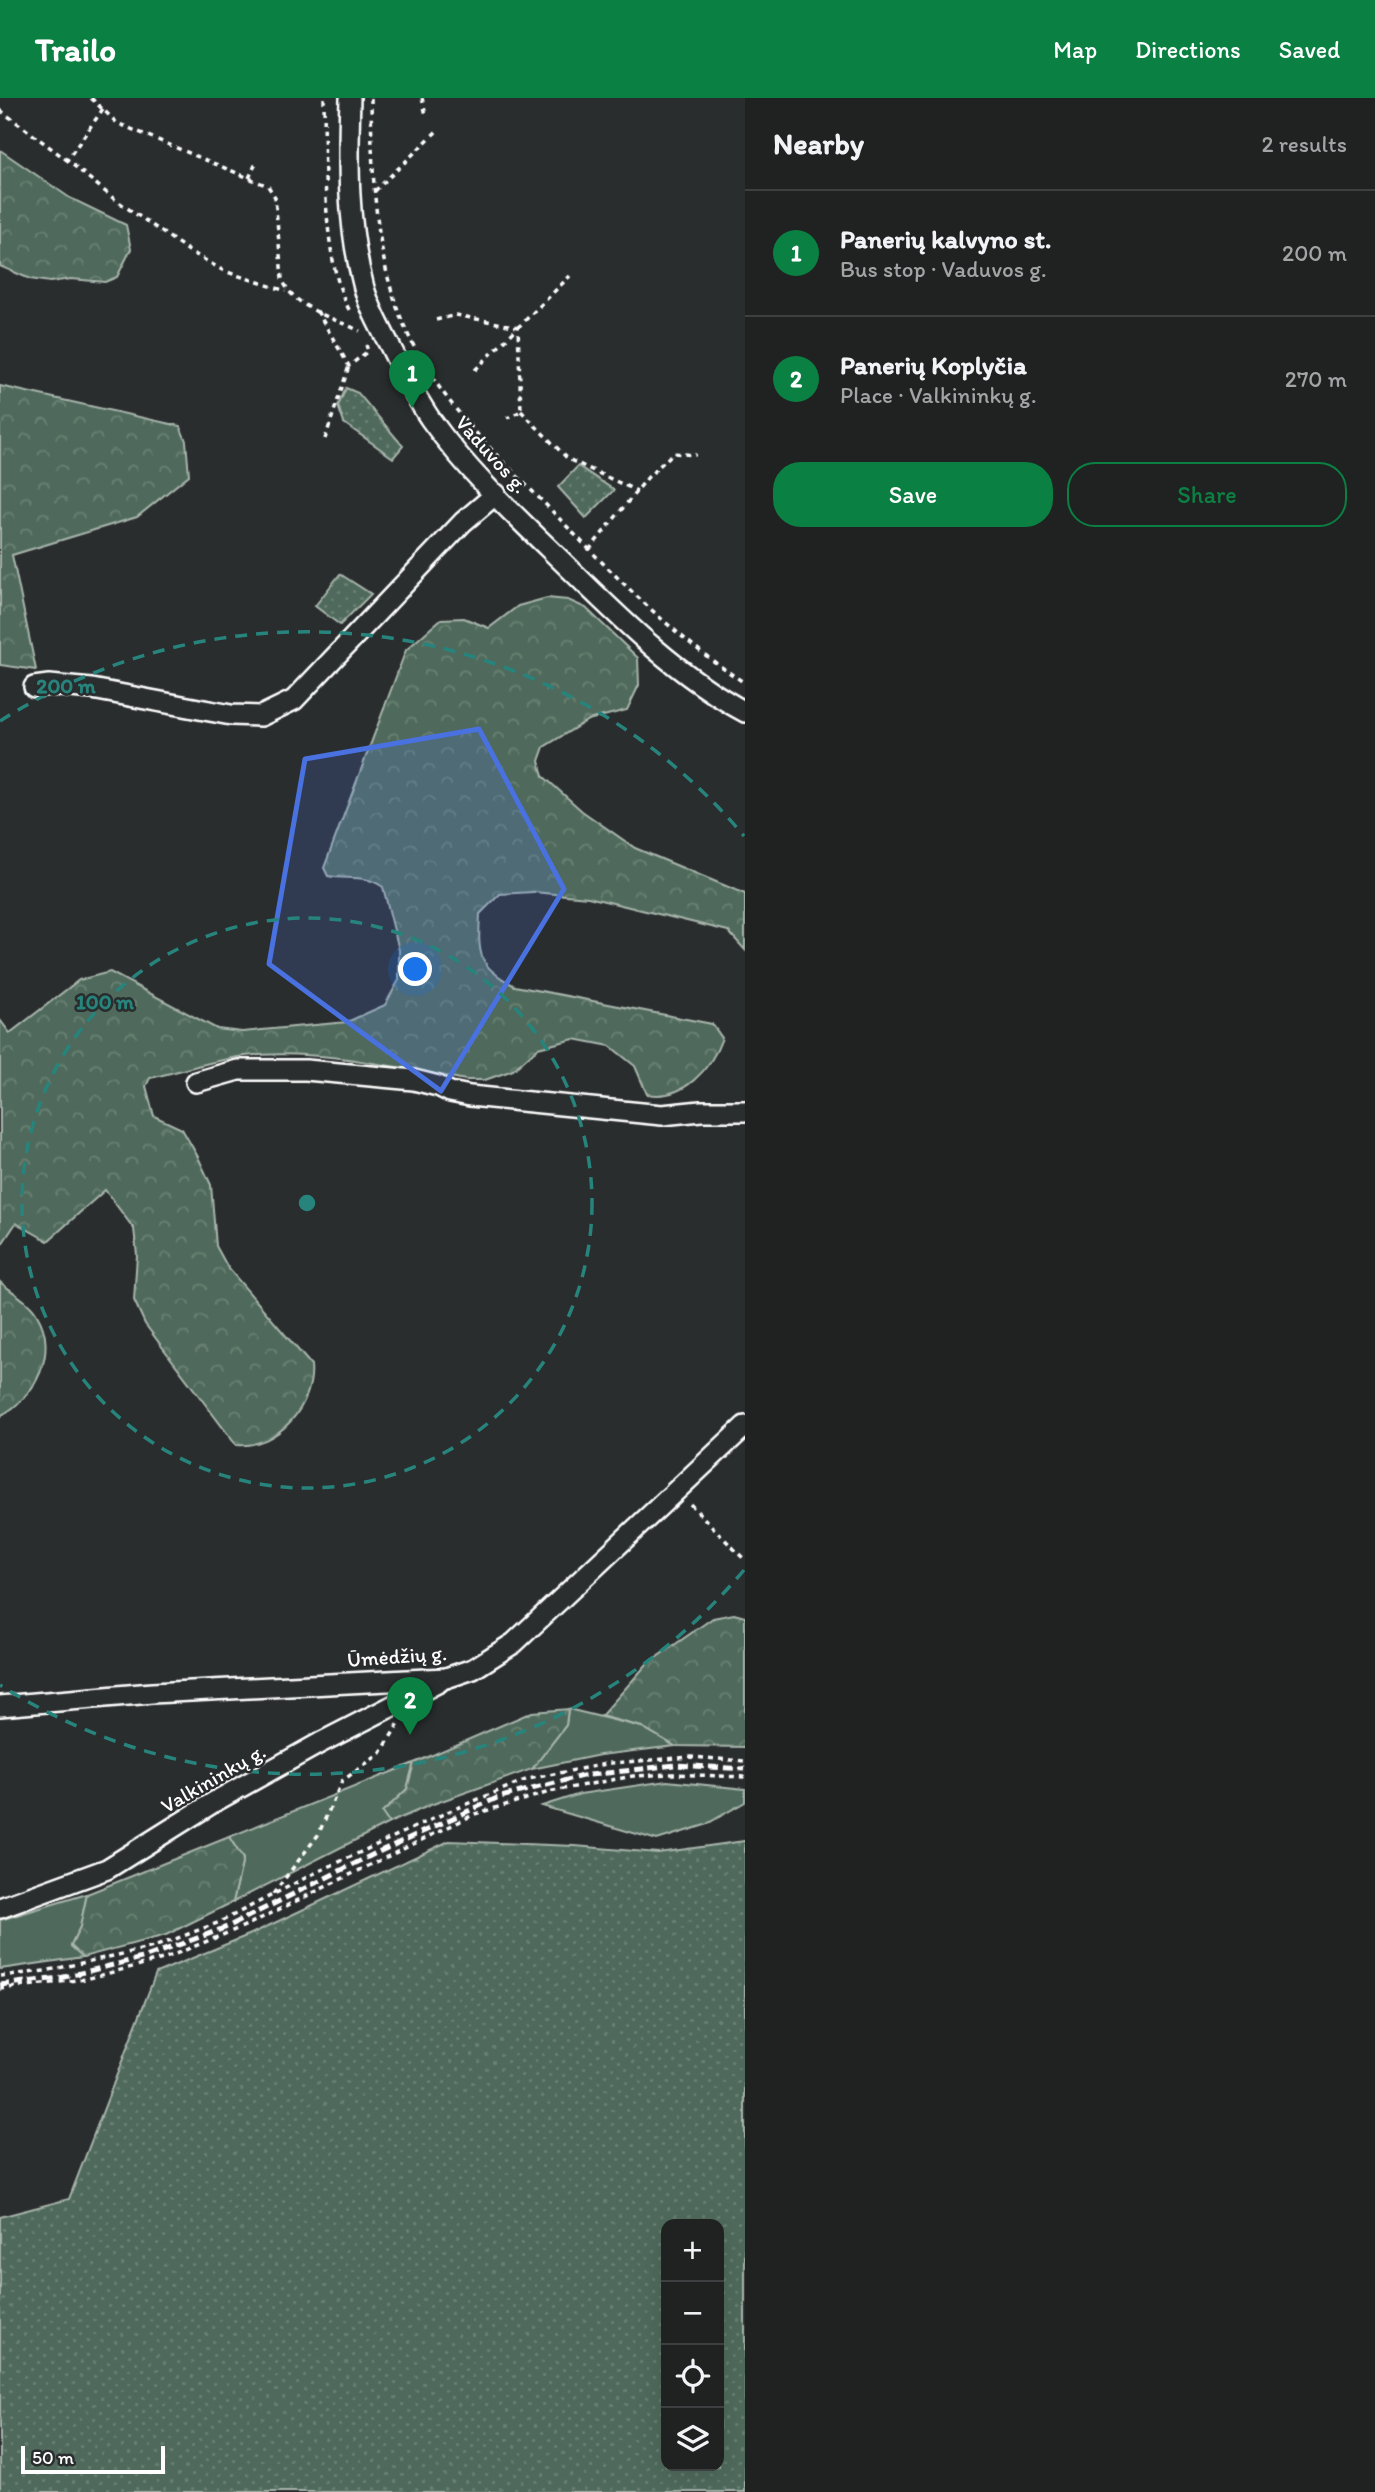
<!DOCTYPE html>
<html lang="en">
<head>
<meta charset="utf-8">
<style>
  body { margin:0; font-family:Itim,sans-serif; background:#282a2a; color:#f1f3f6 }
  .controls { position:absolute; right:21px; bottom:21px; display:grid; overflow:hidden; border-radius:14px; box-shadow:0 7px 28px #0002 }
  .controls button { width:63px; height:63px; display:grid; place-items:center; padding:0; border:0; border-bottom:2px solid #3d3f40; background:#202222; color:#f1f3f6; font:35px sans-serif }
  .scale { position:absolute; left:21px; bottom:18px; width:144px; box-sizing:border-box; padding-left:7px; border:4px solid #fff; border-top:0; font-size:19px; line-height:24px; white-space:nowrap; color:#fff; -webkit-text-stroke:5px #2a2d2e; paint-order:stroke }
  .you { position:absolute; left:416px; top:872px; width:24px; height:24px; margin:-18px; border:5px solid #fff; border-radius:50%; background:#1a73e8; box-shadow:0 0 0 10px #1a73e833 }
  .badge { display:grid; place-items:center; width:46px; height:46px; border-radius:50%; background:#0b8043; color:#fff; font-size:23px; font-weight:700 }
  .pin { position:absolute; translate:-50% -58px; filter:drop-shadow(0 2px 4px #0008) }
  .pin::after { content:''; position:absolute; top:37px; width:24px; height:21px; background:inherit; clip-path:polygon(0 0,100% 0,50% 100%) }
  .list { margin:0; padding:0; list-style:none }
  h2 { display:flex; justify-content:space-between; align-items:center; height:91px; margin:0; padding:0 28px; font-size:30px }
  h2 small { font-size:23px; font-weight:400; color:#a2a4a5 }
  .list li { display:grid; grid-template-columns:46px 1fr auto; gap:21px; align-items:center; box-sizing:border-box; height:126px; padding:0 28px; border-top:2px solid #3d3f40 }
  .list b { display:block; font-size:26px; white-space:nowrap }
  .list p { margin:0; font-size:23px; white-space:nowrap; color:#a2a4a5 }
  .list em { font-size:23px; font-style:normal; color:#a2a4a5 }
  .actions { display:flex; gap:14px; padding:21px 28px }
  .actions a { flex:1; padding:16px 0; border:2px solid #0b8043; border-radius:28px; text-align:center; font-size:24px; color:#0b8043 }
  .actions .main { background:#0b8043; color:#fff }
  .icon { flex:none; width:38px; height:38px; fill:none; stroke:currentColor; stroke-width:2; stroke-linecap:round; stroke-linejoin:round }
  .map { position:relative; flex:none; width:745px; height:2394px; overflow:hidden }
  header { display:flex; align-items:center; gap:42px; box-sizing:border-box; height:98px; padding:0 35px; background:#0b8043; color:#fff }
  header strong { font-size:33px }
  nav { display:flex; gap:38px; margin-inline-start:auto; font-size:24px }
  main { display:flex }
  aside { flex:1; background:#202222 }
  .map>svg:first-child { display:block }
  .grass { fill:#506b5b; stroke:#a8b5ad; stroke-width:2 }
  .forest { fill:url(#forest-crowns); stroke:#a8b5ad; stroke-width:2 }
  .park { fill:url(#park-dots); stroke:#a8b5ad; stroke-width:2; fill-rule:evenodd }
  .lines { fill:none; stroke-linecap:round; stroke-linejoin:round }
  .street-casing { stroke:#fff; stroke-width:24 }
  .path { stroke:#fff; stroke-width:3.5; stroke-dasharray:5 5; stroke-linecap:butt }
  .street { stroke:#2a2d2e; stroke-width:19 }
  .rail { stroke:#fff; stroke-width:5; stroke-dasharray:10 5; stroke-linecap:butt }
  .marked { fill:#4a71e0; fill-opacity:0.2; stroke:#4a71e0; stroke-width:5; stroke-linejoin:round }
  .ring { fill:none; stroke:#27847c; stroke-width:3.5; stroke-dasharray:12 9 }
  .labels { text-anchor:middle; dominant-baseline:central; stroke-width:5; stroke-linejoin:round; paint-order:stroke }
  .street-label { font-size:21px; fill:#fff; stroke:#2a2d2e }
  .centre { fill:#27847c; stroke:#2a2d2e; stroke-width:3.5 }
  .ring-label { font-size:21px; text-anchor:middle; font-weight:bold; fill:#27847c; stroke:#2a2d2e; stroke-width:5; stroke-linejoin:round; paint-order:stroke }
</style>
</head>
<body>
<header>
<strong>Trailo</strong>
<nav><a>Map</a><a>Directions</a><a>Saved</a></nav>
</header>
<main>
<div class="map">
<svg width="745" height="2394" viewBox="0 0 745 2394">
  <defs>
    <pattern id="forest-crowns" width="20" height="18" patternUnits="userSpaceOnUse" patternTransform="scale(1.75)"><rect width="20" height="18" fill="#506b5b"/><path d="M2 6a3 3 0 1 1 6 0M12 15a3 3 0 1 1 6 0" fill="none" stroke="#6a8174"/></pattern>
    <pattern id="park-dots" width="8" height="8" patternUnits="userSpaceOnUse" patternTransform="scale(1.75)"><rect width="8" height="8" fill="#506b5b"/><path d="M2 2h.1M6 6h.1" fill="none" stroke="#6a8174" stroke-width="1.8" stroke-linecap="round"/></pattern>
  </defs>
  <rect width="100%" height="100%" fill="#2a2d2e"/>
  <filter id="ink" filterUnits="userSpaceOnUse"><feTurbulence type="fractalNoise" baseFrequency=".0143" numOctaves="2"/><feDisplacementMap in="SourceGraphic" scale="14" xChannelSelector="R" yChannelSelector="G"/><feConvolveMatrix kernelMatrix="1 2 1 2 8 2 1 2 1" color-interpolation-filters="sRGB"/></filter>
  <g filter="url(#ink)">
    <g class="grass">
      <path d="M568 1611 642 1629 675 1648 600 1657 532 1671 566 1627Z"/>
      <path d="M414 1665 407 1691 383 1715 389 1725 233 1804 243 1761 229 1739Z"/>
      <path d="M667 1683 745 1691V1704L705 1727 657 1742 542 1708 580 1696Z"/>
      <path d="M87 1796 80 1829 71 1848 83 1859 0 1871V1822Z"/>
    </g>
    <g class="forest">
      <path d="M0 52 70 100 126 127 131 151 117 179 105 184 71 181 50 184 30 181 0 168Z"/>
      <path d="M0 288 180 328 186 343 189 377 137 419 12 457 36 572 0 567Z"/>
      <path d="M547 500 568 502 586 510 638 560 639 587 627 612 588 622 544 649 539 663 543 678 582 713 635 750 745 796V852L728 833 588 799 533 794 500 796 480 816C478 856 477 868 515 888L712 926 722 940C711 971 683 1003 647 996L635 968 610 948 574 941 538 950 513 972 485 982H466C394 969 319 950 245 958 214 962 181 973 150 980L146 988 154 1018 182 1031 198 1059 211 1087 216 1148 228 1170 311 1267C315 1307 277 1351 236 1347L145 1226 134 1202 137 1157 134 1131 105 1092 48 1143 16 1125 0 1149V922L10 935 79 882 110 874 217 931 242 934 347 924 385 907 399 882V852L383 789C365 776 348 782 328 778L324 770 406 552 441 521 464 520 489 530 518 508Z"/>
      <path d="M0 1184C12 1194 30 1204 37 1217 59 1253 36 1300 0 1318Z"/>
      <path d="M734 1516 745 1519V1649L675 1648 642 1629 601 1618 647 1566 713 1520Z"/>
      <path d="M568 1611 566 1627 532 1671 433 1706 389 1725 382 1715 407 1691 414 1665 532 1614Z"/>
      <path d="M229 1739 243 1761 233 1804 166 1837 83 1859 71 1848 80 1829 87 1796Z"/>
    </g>
    <g class="park">
      <path d="M346 290 358 295 403 348 393 360 344 325 338 308Z"/>
      <path d="M578 368 614 392 586 420 558 389Z"/>
      <path d="M340 476 371 496 340 527 315 508Z"/>
      <path d="M449 1743 575 1748 658 1755 745 1743V2394H0V2119L69 2101 156 1875 251 1836ZM666 2126H719V2368H666Z"/>
    </g>
    <g class="lines">
      <g class="street-casing">
        <g id="street">
          <path d="M350 0C348 64 347 127 364 190 370 211 380 229 390 248 403 274 415 299 431 322 471 378 524 426 573 474 626 526 679 578 745 614"/>
          <path d="M34 589 49 587 92 591 231 617 261 618 294 602 463 424 496 396"/>
          <path d="M196 984 238 972H306L414 982 438 988 450 994 470 998 662 1017 701 1013H745"/>
          <path d="M0 1608 152 1595 446 1580 473 1571 514 1545 745 1328"/>
          <path d="M0 1810 107 1771 214 1704 320 1645 439 1584"/>
        </g>
      </g>
      <g class="path">
        <path d="M91 0 117 25 268 88 275 99 282 180C292 210 334 220 360 233"/>
        <path d="M324 0C325 59 321 165 351 215"/>
        <path d="M371 0C372 73 374 152 401 220 431 297 495 355 551 412 611 474 672 538 745 585"/>
        <path d="M422 0 426 17"/>
        <path d="M103 11 67 62 113 100 189 153 224 173 286 193"/>
        <path d="M0 12 67 62"/>
        <path d="M249 80 256 65"/>
        <path d="M375 93 438 32"/>
        <path d="M317 213 349 268 368 253 366 247"/>
        <path d="M436 222 456 217 518 229 521 313 507 320"/>
        <path d="M475 272 570 178"/>
        <path d="M521 313 568 361 637 393"/>
        <path d="M325 341 349 268"/>
        <path d="M589 452 648 379 673 355 696 357"/>
        <path d="M690 1406 745 1462"/>
        <path d="M273 1796 318 1737 342 1683 381 1655 399 1625"/>
        <path d="M0 1878 45 1873 154 1849 220 1824 313 1776 452 1712 528 1681 611 1665 691 1659 745 1663"/>
        <path d="M0 1891 86 1881 163 1861 247 1827 475 1716 553 1693 633 1678 672 1676 745 1679"/>
      </g>
      <use href="#street" class="street"/>
      <path class="rail" d="M0 1887 60 1880 146 1859 227 1829 376 1755 497 1700 582 1678 675 1667 745 1671"/>
    </g>
  </g>
  <path class="marked" d="M479 631 564 791 441 993 269 866 305 661Z"/>
  <g class="ring">
    <circle cx="307" cy="1105" r="285"/>
    <path d="M744 1472A571 571 0 0 1 0 1587M0 623A571 571 0 0 1 744 738"/>
  </g>
  <g class="labels">
    <g class="street-label">
      <text transform="translate(492 356) rotate(48)">Vaduvos g.</text>
      <text transform="translate(397 1558) rotate(-4)">Ūmėdžių g.</text>
      <text transform="translate(213 1680) rotate(-30)">Valkininkų g.</text>
    </g>
  </g>
  <circle cx="307" cy="1105" r="10" class="centre"/>
  <g class="ring-label">
    <text x="66" y="595">200 m</text>
    <text x="105" y="911">100 m</text>
  </g>
</svg>
<div class="controls">
<button>+</button>
<button>−</button>
<button><svg class="icon" aria-label="locate" viewBox="0 0 24 24"><circle cx="12" cy="12" r="6"/><path d="M12 2v4M12 18v4M2 12h4M18 12h4"/></svg></button>
<button><svg class="icon" aria-label="layers" viewBox="0 0 24 24"><path d="M12 4l9 5-9 5-9-5zM3 14l9 5 9-5"/></svg></button>
</div>
<div class="scale">50 m</div>
<div class="you"></div>
<div class="pin badge" style="left:412px;top:310px">1</div>
<div class="pin badge" style="left:410px;top:1637px">2</div>
</div>
<aside>
<h2>Nearby<small>2 results</small></h2>
<ul class="list">
<li><span class="badge">1</span><div><b>Panerių kalvyno st.</b><p>Bus stop · Vaduvos g.</p></div><em>200 m</em></li>
<li><span class="badge">2</span><div><b>Panerių Koplyčia</b><p>Place · Valkininkų g.</p></div><em>270 m</em></li>
</ul>
<div class="actions"><a class="main">Save</a><a>Share</a></div>
</aside>
</main>
</body>
</html>
